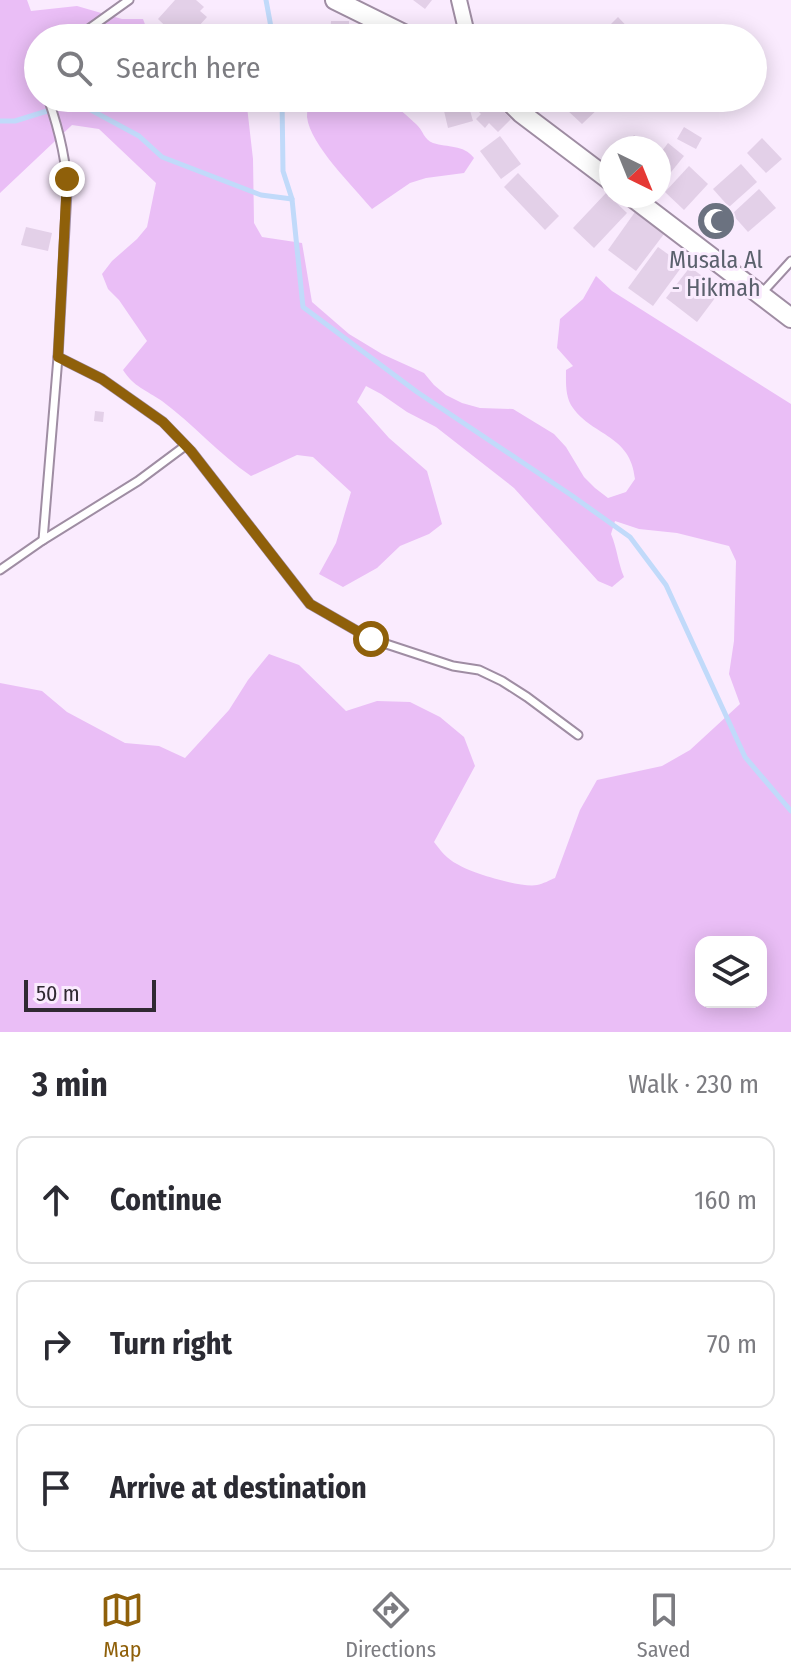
<!DOCTYPE html>
<html lang="en">
<head>
<meta charset="utf-8">
<style>
  body { margin:0; font-family:"Fira Sans Condensed",sans-serif; background:#f7f7f7; color:#2b2b33 }
  .controls { position:absolute; right:24px; bottom:24px; display:grid; overflow:hidden; border-radius:16px; box-shadow:0 4px 20px #0003 }
  .controls button { width:72px; height:72px; display:grid; place-items:center; padding:0; border:0; border-bottom:2px solid #e1e1e2; background:#fff; color:#2b2b33; font:40px sans-serif }
  .compass { position:absolute; left:599px; top:136px; width:72px; height:72px; border-radius:50%; background:#fff; box-shadow:0 4px 20px #0003; rotate:137deg }
  .scale { position:absolute; left:24px; bottom:20px; width:132px; box-sizing:border-box; padding-left:8px; border:4px solid #302932; border-top:0; font-size:22px; line-height:28px; white-space:nowrap; color:#302932; -webkit-text-stroke:6px #faebfe; paint-order:stroke }
  .stop { position:absolute; width:24px; height:24px; margin:-18px; border:6px solid #8f600a; border-radius:50%; background:#fff }
  .stop.end { background:#8f600a; border-color:#fff; box-shadow:0 2px 8px #0008 }
  .list { margin:0; padding:0; list-style:none }
  h2 { display:flex; justify-content:space-between; align-items:center; height:104px; margin:0; padding:0 32px; font-size:34px }
  h2 small { font-size:26px; font-weight:400; color:#7c7c81 }
  .list li { display:grid; grid-template-columns:52px 1fr auto; gap:24px; align-items:center; box-sizing:border-box; height:128px; margin:0 16px 16px; padding:0 16px; border:2px solid #e1e1e2; border-radius:16px }
  .list b { display:block; font-size:30px; white-space:nowrap }
  .list em { font-size:26px; font-style:normal; color:#7c7c81 }
  .icon { flex:none; width:44px; height:44px; fill:none; stroke:currentColor; stroke-width:2; stroke-linecap:round; stroke-linejoin:round }
  .map { position:relative; flex:none; width:791px; height:1032px; overflow:hidden }
  .search { position:absolute; background:#fff; box-shadow:0 4px 20px #0003; left:24px; right:24px; top:24px; height:88px; display:flex; align-items:center; gap:20px; box-sizing:border-box; padding:0 28px; border-radius:44px; color:#7c7c81; font-size:30px }
  .sheet { height:536px; background:#fff }
  nav { display:flex; justify-content:space-around; align-items:center; box-sizing:border-box; height:112px; border-top:2px solid #e1e1e2; background:#fff; font-size:22px; color:#7c7c81 }
  nav a { display:grid; justify-items:center; gap:4px }
  nav .on { color:#8f600a }
  .map>svg:first-child { display:block }
  .green { fill:#eabef6; fill-rule:evenodd }
  .lines { fill:none; stroke-linecap:round; stroke-linejoin:round }
  .stream { stroke:#c1dafa; stroke-width:5 }
  .building { fill:#e3d0e8 }
  .service-casing { stroke:#9f8da3; stroke-width:11 }
  .minor-casing { stroke:#9f8da3; stroke-width:18 }
  .tertiary-casing { stroke:#9f8da3; stroke-width:22 }
  .service { stroke:#fff; stroke-width:7 }
  .minor { stroke:#fff; stroke-width:14 }
  .tertiary { stroke:#fff; stroke-width:18 }
  .route { stroke:#8f600a; stroke-width:10 }
  .labels { text-anchor:middle; dominant-baseline:central; stroke-width:6; stroke-linejoin:round; paint-order:stroke }
  .worship-label { font-size:24px; fill:#5b616d; stroke:#faebfe }
</style>
</head>
<body>
<div class="map">
<svg width="791" height="1032" viewBox="0 0 791 1032">
  <rect width="100%" height="100%" fill="#faebfe"/>
  <g class="green">
    <path d="M0 0H27L31 11 77 6 122 19H143L150 38H38V98H246L253 159 254 223 262 237 302 243 312 302 349 334 382 354 424 373 434 385 446 395 462 403 480 408 513 409 554 434 566 447 584 477 595 488 608 498 626 492 635 479C631 435 593 436 573 408 565 397 566 383 566 370L573 366 557 348 560 319 583 299 596 276 612 291 791 404V1032H0V683L42 691 67 712 125 743 159 746 185 758 229 710 248 680 269 654 299 665 346 711 377 701 410 702 440 717 464 737 475 766 434 842C440 850 447 859 457 864 471 873 521 888 537 885 543 884 550 880 555 878L580 810 597 780 662 766 690 750 740 704 729 674 734 641 736 561 729 546 677 533 639 529 615 521 611 534C617 548 618 563 624 577L612 587 598 581 514 488 436 427 407 412 381 394 366 386 357 402 389 438 427 471 442 524 429 534 400 546 377 568 343 587 319 574 336 543 351 492 313 457 297 455 251 476C219 454 193 424 162 401 146 390 134 387 123 370L147 341 119 300 108 289 102 274 112 261 137 239 147 227 156 183 99 129 72 125 0 193ZM701 942H761V1002H701Z"/>
    <path d="M309 98H380C385 105 388 105 396 108 403 111 410 119 416 124 423 130 424 140 433 143 448 148 463 144 474 158L464 173 426 178 410 183 372 209C354 187 310 145 307 117 307 111 308 104 309 98Z"/>
  </g>
  <g class="lines">
    <g class="stream">
      <path d="M266 0 273 38"/>
      <path d="M282 98 283 171 292 199 303 307 417 392 571 495 630 537 666 585 745 757 791 811"/>
      <path d="M0 121H15L76 102 139 136 162 157 261 195 292 199"/>
    </g>
  </g>
  <g class="building">
    <path d="M175 0H196L204 7 200 11 207 17 188 38H178L158 19Z"/>
    <path d="M413 0H432L425 9Z"/>
    <path d="M618 17 633 33 628 38H597Z"/>
    <path d="M331 21H349V34L363 35V38H330Z"/>
    <path d="M247 29 253 38H232Z"/>
    <path d="M441 98H461L464 108 469 107 473 121 448 128Z"/>
    <path d="M486 98H490L511 119 498 132 489 123 485 128 476 119 481 114 475 108Z"/>
    <path d="M540 98H564L552 110Z"/>
    <path d="M577 98H595L602 105 582 124 566 109Z"/>
    <path d="M684 127 702 138 696 149 677 139Z"/>
    <path d="M634 135 651 148H624Z"/>
    <path d="M500 136 521 164 501 179 480 151Z"/>
    <path d="M762 138 782 159 766 173 747 153Z"/>
    <path d="M668 143 684 156 659 187V155Z"/>
    <path d="M741 164 757 182 729 207 713 189Z"/>
    <path d="M689 166 708 184 684 210 665 192Z"/>
    <path d="M518 173 559 216 545 230 504 187Z"/>
    <path d="M759 189 776 208 748 232 732 214Z"/>
    <path d="M606 193 627 213 594 248 573 228Z"/>
    <path d="M722 207 731 224 710 235 701 218Z"/>
    <path d="M635 212 664 234 636 271 608 250Z"/>
    <path d="M26 227 52 233 48 251 21 245Z"/>
    <path d="M658 247 683 265 653 306 628 288Z"/>
    <path d="M690 267 721 290 697 322 666 298Z"/>
    <path d="M95 411 104 412 103 422 94 421Z"/>
  </g>
  <g class="lines">
    <g class="service-casing">
      <g id="service">
        <path d="M76 38 129 0"/>
        <path d="M761 294 791 261"/>
        <path d="M58 357 102 379 163 422 191 451 310 604 371 639 453 666 479 670 502 681 527 697 578 735"/>
        <path d="M43 540 138 481 185 446"/>
        <path d="M0 570 43 540 58 357 67 191C67 160 58 127 48 98"/>
      </g>
    </g>
    <g class="minor-casing">
      <path id="minor" d="M459 0 468 38"/>
    </g>
    <g class="tertiary-casing">
      <g id="tertiary">
        <path d="M335 0 412 38"/>
        <path d="M506 98 521 113 611 181"/>
        <path d="M631 196 791 318"/>
      </g>
    </g>
    <use href="#service" class="service"/>
    <use href="#minor" class="minor"/>
    <use href="#tertiary" class="tertiary"/>
  </g>
  <g class="lines">
    <path class="route" d="M67 179 58 357 102 379 163 422 191 451 310 604 371 639"/>
  </g>
  <defs>
    <g id="mosque-disc" transform="scale(2)"><circle r="9.5" fill="#6b7280" stroke="#faebfe"/><path d="M3.5-4.9A6 6 0 1 0 3.5 4.9A5 5 0 1 1 3.5-4.9Z" fill="#fff"/></g>
  </defs>
  <g fill-rule="evenodd">
    <use href="#mosque-disc" x="716" y="221"/>
  </g>
  <g class="labels">
    <g class="worship-label">
      <text x="716" y="260">Musala Al<tspan x="716" dy="28">- Hikmah</tspan></text>
    </g>
  </g>
</svg>
<div class="controls">
<button><svg class="icon" aria-label="layers" viewBox="0 0 24 24"><path d="M12 4l9 5-9 5-9-5zM3 14l9 5 9-5"/></svg></button>
</div>
<svg class="compass" viewBox="-18 -18 36 36"><path d="M0-13l5 13h-10z" fill="#e53935"/><path d="M0 13l5-13h-10z" fill="#7c7c81"/></svg>
<div class="scale">50 m</div>
<div class="stop" style="left:371px;top:639px"></div>
<div class="stop end" style="left:67px;top:179px"></div>
<div class="search"><svg class="icon" aria-label="search" viewBox="0 0 24 24"><circle cx="10" cy="10" r="6"/><path d="M15 15l6 6"/></svg>Search here</div>
</div>
<section class="sheet">
<h2>3 min<small>Walk · 230 m</small></h2>
<ul class="list">
<li><svg class="icon" aria-label="ahead" viewBox="0 0 24 24"><path d="M12 20V5M6 11l6-6 6 6"/></svg><div><b>Continue</b></div><em>160 m</em></li>
<li><svg class="icon" aria-label="right" viewBox="0 0 24 24"><path d="M7 20v-9h11M14 6l5 5-5 5"/></svg><div><b>Turn right</b></div><em>70 m</em></li>
<li><svg class="icon" aria-label="arrive" viewBox="0 0 24 24"><path d="M6 21V4h12l-3 4 3 4H6"/></svg><div><b>Arrive at destination</b></div></li>
</ul>
</section>
<nav>
<a class="on"><svg class="icon" aria-label="map" viewBox="0 0 24 24"><path d="M3 6l6-2 6 2 6-2v14l-6 2-6-2-6 2zM9 4v14M15 6v14"/></svg>Map</a>
<a><svg class="icon" aria-label="directions" viewBox="0 0 24 24"><path d="M12 3l9 9-9 9-9-9zM9 14v-3h6M13 9l2 2-2 2"/></svg>Directions</a>
<a><svg class="icon" aria-label="saved" viewBox="0 0 24 24"><path d="M7 4h10v16l-5-4-5 4z"/></svg>Saved</a>
</nav>
</body>
</html>
